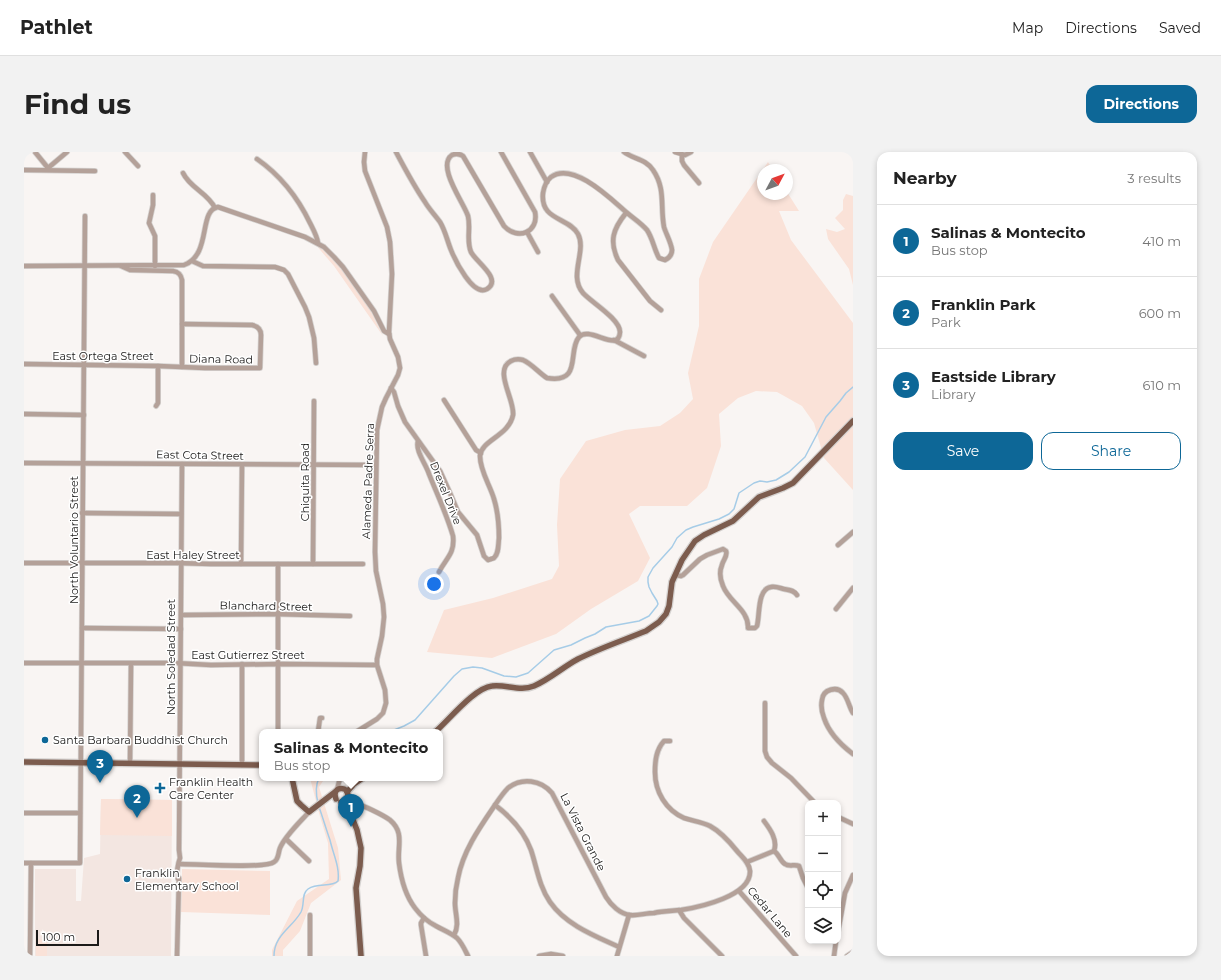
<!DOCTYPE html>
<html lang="en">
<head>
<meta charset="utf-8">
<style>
  body { margin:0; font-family:Montserrat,sans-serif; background:#f2f2f2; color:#222 }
  .controls { position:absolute; right:12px; bottom:12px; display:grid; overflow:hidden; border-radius:8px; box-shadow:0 2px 6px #0003 }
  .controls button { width:36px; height:36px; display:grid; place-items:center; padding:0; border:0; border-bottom:1px solid #e0e0e0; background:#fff; color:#222; font:20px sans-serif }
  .compass { position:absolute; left:733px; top:12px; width:36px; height:36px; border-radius:50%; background:#fff; box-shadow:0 2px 6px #0003; rotate:49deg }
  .scale { position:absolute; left:12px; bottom:10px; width:63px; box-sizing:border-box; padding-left:4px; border:2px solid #1b1a19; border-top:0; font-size:11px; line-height:14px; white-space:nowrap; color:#1b1a19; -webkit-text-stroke:3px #fff; paint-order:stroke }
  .you { position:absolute; left:410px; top:432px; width:14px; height:14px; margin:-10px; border:3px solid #fff; border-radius:50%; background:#1a73e8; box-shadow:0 0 0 6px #1a73e833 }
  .badge { display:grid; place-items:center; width:26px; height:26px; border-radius:50%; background:#0d6797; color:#fff; font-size:13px; font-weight:700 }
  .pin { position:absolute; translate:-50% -33px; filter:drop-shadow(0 1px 2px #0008) }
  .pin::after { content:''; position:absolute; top:21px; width:14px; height:12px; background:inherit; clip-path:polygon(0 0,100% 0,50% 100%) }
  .popup { position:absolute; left:235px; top:577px; width:184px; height:52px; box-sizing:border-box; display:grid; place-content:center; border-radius:8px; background:#fff; filter:drop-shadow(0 1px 3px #0005); font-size:13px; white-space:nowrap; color:#767676 }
  .popup b { font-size:15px; color:#222 }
  .popup::after { content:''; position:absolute; left:50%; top:100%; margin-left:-8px; border:8px solid transparent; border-top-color:#fff }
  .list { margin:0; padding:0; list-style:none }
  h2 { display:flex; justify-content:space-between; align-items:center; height:52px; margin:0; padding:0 16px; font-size:17px }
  h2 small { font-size:13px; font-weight:400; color:#767676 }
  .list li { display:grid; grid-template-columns:26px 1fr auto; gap:12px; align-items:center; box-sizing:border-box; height:72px; padding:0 16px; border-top:1px solid #e0e0e0 }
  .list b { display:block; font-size:15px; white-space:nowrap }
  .list p { margin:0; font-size:13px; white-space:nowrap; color:#767676 }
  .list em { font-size:13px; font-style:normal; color:#767676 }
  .actions { display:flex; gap:8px; padding:12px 16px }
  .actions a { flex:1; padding:9px 0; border:1px solid #0d6797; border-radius:12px; text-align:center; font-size:14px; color:#0d6797 }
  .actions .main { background:#0d6797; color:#fff }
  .icon { flex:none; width:22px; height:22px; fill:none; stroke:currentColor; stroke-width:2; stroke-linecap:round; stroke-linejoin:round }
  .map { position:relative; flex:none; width:829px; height:804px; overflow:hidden; border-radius:12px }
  header { display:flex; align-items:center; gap:24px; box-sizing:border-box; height:56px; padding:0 20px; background:#fff; border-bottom:1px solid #e0e0e0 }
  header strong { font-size:19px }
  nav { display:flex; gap:22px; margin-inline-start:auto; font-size:14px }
  .intro { display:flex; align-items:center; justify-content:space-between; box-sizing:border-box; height:96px; padding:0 24px }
  h1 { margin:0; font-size:28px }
  .button { padding:10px 18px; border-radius:12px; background:#0d6797; color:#fff; font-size:14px; font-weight:700 }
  main { display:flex; gap:24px; padding:0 24px }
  aside { flex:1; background:#fff; border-radius:12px; box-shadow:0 2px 6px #0003 }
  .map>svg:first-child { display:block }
  .built { fill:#f3e6e1 }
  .green { fill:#fae2d8 }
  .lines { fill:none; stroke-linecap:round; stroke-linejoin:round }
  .stream { stroke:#a6cce7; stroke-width:1.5 }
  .minor-casing { stroke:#d5d2d0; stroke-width:6 }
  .major-casing { stroke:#d5d2d0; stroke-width:8 }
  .minor { stroke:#b4a199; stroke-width:4.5 }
  .major { stroke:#7c5c4e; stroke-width:5.5 }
  .poi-dot { fill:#0d6797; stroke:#fff; stroke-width:1.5 }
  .labels { text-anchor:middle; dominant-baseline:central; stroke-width:3; stroke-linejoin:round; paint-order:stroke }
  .street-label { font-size:11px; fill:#1b1a19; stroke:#fff }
  .poi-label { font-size:11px; fill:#1b1a19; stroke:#fff; text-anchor:start }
</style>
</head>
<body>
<header>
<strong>Pathlet</strong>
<nav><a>Map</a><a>Directions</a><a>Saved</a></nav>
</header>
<div class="intro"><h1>Find us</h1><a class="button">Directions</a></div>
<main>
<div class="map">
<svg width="829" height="804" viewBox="0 0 829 804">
  <rect width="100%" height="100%" fill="#f9f5f3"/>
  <path class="built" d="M77 647 148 648 147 804H11V717H52V749H57L60 706 76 702Z"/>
  <g class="green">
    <path d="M744 10 749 18H739V42H763V40L775 59H755L767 88 829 171V338L800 306 790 271 778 254 753 240 732 239 714 246 695 262 697 294 683 336 663 354H616L605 362 626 406 614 429 567 457 532 482 468 506 403 500 420 458 469 446 528 427 535 414 533 373 536 327 562 289 601 278 636 274 656 261 669 247 664 221 675 174V127L689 90Z"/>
    <path d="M822 42 829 44V133L825 117 804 87 802 77 813 80 821 77 811 66 819 58V48Z"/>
    <path d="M291 92 301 99 312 110 347 159 359 184 310 114Z"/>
    <path d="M286 626H301L295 635 314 696 317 728 287 751 276 779 259 798V804H248V798L273 749 305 727 304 691 295 661Z"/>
    <path d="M77 647 148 648V684L76 683Z"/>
    <path d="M158 717 246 719V763L157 760Z"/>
    <path d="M12 787 23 788V804H12Z"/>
  </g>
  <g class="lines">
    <g class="stream">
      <path d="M365 580 380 574 391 568 430 524 438 517 449 515 458 516 480 524 492 525 504 521 530 498 547 493 561 486 571 482 582 475 615 469 625 464 633 454 634 452 633 449 628 441 625 435 624 430V425L629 416 648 395 653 386 662 378 669 375 695 367 705 362 710 357 715 341 730 331 736 329 743 330 752 328 765 320 781 305 802 265 816 249 822 241 829 235"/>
      <path d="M294 651C292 643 291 634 295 626"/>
      <path d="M250 804C250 783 268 776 277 760 281 752 277 742 284 737 294 730 307 736 314 729 316 715 309 702 306 688 302 677 299 666 295 655"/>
    </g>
    <g class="minor-casing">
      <g id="minor">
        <path d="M11 0 24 16"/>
        <path d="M101 0 114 14"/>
        <path d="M372 0C381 17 390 34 401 50 405 57 411 63 416 70 421 78 423 88 427 98 431 108 449 145 463 137 479 127 451 109 447 100 442 89 447 76 444 64 440 51 412 14 428 3 432 1 436 2 439 4L480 74C494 89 515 80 511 60L477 0"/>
        <path d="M506 0 523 30"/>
        <path d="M651 0 661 3 667 0"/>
        <path d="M658 3V9L660 13 675 31"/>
        <path d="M233 7C256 23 274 46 286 71 289 77 293 84 294 91"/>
        <path d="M24 16 43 0"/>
        <path d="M0 18 71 19"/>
        <path d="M159 21C166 36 184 41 191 56"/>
        <path d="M129 43V53L125 71 131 84V114"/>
        <path d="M602 61C589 77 585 89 594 108L626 149 637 158"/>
        <path d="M503 80 514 100"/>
        <path d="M168 109 179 114 251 115 260 118 264 122 281 155 285 165 290 186 292 211"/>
        <path d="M0 114 160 113C188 103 174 58 194 55L281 85 300 95 310 105 319 115 350 159 360 179 365 182"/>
        <path d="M97 114 106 118 149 119C155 120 157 123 158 128V215"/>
        <path d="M528 144 556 183"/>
        <path d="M590 188 620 204"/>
        <path d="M0 212 134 214 181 216H236L237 183C237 177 233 174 228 173L158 172"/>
        <path d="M367 236 370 240 374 254 381 270 416 319 426 341 434 360 453 383 460 404 464 408 470 406C475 401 474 394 475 386 475 373 474 360 470 347 466 333 456 319 456 304 457 288 485 284 489 263 491 248 469 218 487 209 491 207 495 207 499 208 508 212 515 221 523 226 559 232 543 199 555 185 565 173 595 202 596 180 596 167 567 150 559 141 544 124 563 99 554 82 545 65 516 69 519 41 520 35 522 29 527 25 549 9 587 47 602 60 609 66 617 71 623 78 629 87 630 97 635 106L641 108C645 106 648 103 648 98 647 90 642 82 640 75 636 54 642 37 629 18 622 7 609 7 600 0"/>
        <path d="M420 248 452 298 457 301"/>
        <path d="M132 254 134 251V214"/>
        <path d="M0 262 60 263"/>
        <path d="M394 289C391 299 402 312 405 322 413 342 423 363 429 384 431 402 422 406 415 420"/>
        <path d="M0 311 352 313"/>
        <path d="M58 361 157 362"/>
        <path d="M814 393 829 380"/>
        <path d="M0 411H152L187 412H339"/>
        <path d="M217 412 218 312"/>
        <path d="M289 412 290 249"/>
        <path d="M651 423 657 424 659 423 676 407 683 403 699 397 702 399C704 404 699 408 698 413 695 420 696 427 699 434 705 450 725 458 724 476H731L733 474C736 463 733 437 747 435 751 434 756 436 760 437 765 438 770 438 773 443"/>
        <path d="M812 457 829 436"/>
        <path d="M157 463 249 462 326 464"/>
        <path d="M58 476 157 477"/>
        <path d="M0 511H151L187 513 258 512 353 513"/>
        <path d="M741 551V599L743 605 748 611 767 626 791 651"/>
        <path d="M829 561C825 555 824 546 819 541 813 534 799 537 798 548 797 553 798 561 800 566 805 581 817 593 829 602"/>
        <path d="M254 580V412"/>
        <path d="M294 580 296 566H298"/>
        <path d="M332 580 353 567 359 561 362 551 361 538 353 513V507L358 484 360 465 359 452 352 419 351 400 353 278 358 255 362 246 374 223 376 216 374 205 366 187 365 180 368 122 366 90 363 75 341 19 340 10 341 0"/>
        <path d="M106 611 107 512"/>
        <path d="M218 613V512"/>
        <path d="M319 626 327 631"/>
        <path d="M313 638 316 626"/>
        <path d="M321 648C325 650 327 650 330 651 339 653 359 663 366 668 381 681 373 694 375 711 377 727 381 743 391 756 397 764 404 770 412 774 419 778 427 781 433 786 438 791 441 798 444 804"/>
        <path d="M471 653C487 665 500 679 507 698 513 716 515 734 526 750 542 773 571 784 595 795"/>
        <path d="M0 661H56"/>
        <path d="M814 665 829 672"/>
        <path d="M262 687 285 709"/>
        <path d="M750 699C755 702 756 709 761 712 765 715 771 712 775 714L779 726 784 736"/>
        <path d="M723 710 750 699C754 688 746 677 740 669"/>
        <path d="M0 711H56L61 64"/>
        <path d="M155 712C170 712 242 717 250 710 255 707 254 701 256 696 261 684 276 670 285 660"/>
        <path d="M154 727C152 722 154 711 156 706L155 698 158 312"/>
        <path d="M715 739 772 804"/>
        <path d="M655 758 660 766 698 804"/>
        <path d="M286 763V804"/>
        <path d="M400 766 397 771V773L402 804"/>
        <path d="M814 780 821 741 829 723"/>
        <path d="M430 783C436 773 431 762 431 751 431 742 432 734 434 726 439 699 456 675 471 653 475 647 479 641 484 636 498 625 517 628 528 641L582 745C587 753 596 762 606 763 613 764 622 761 630 761 639 759 648 759 657 758 676 755 727 744 726 719 725 710 718 705 713 699 705 689 697 680 686 674 678 670 669 669 660 666 642 658 631 640 631 620 631 609 632 598 640 589H646"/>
        <path d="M6 804 7 711"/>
        <path d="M153 804 155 726"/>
        <path d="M515 804 527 802 539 804"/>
        <path d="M593 804 605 763"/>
        <path d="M810 804 812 789"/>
        <path d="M823 804 829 800"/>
      </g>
    </g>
    <g class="major-casing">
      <g id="major">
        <path d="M411 580C425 568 450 536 468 534 482 532 496 540 510 534 526 527 539 515 554 507 576 496 600 488 622 479L635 470 642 462 645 454 648 430 658 408 671 389 680 383 709 369 735 345 759 336 769 331 829 269"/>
        <path d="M0 610 238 613"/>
        <path d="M268 626 273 649 277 653 285 660 311 640"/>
        <path d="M323 640 330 632 339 626"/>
        <path d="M312 647C306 631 332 635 321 648L317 650"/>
        <path d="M321 648 333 678 337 696 336 714 332 736 337 804"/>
      </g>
    </g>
    <use href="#minor" class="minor"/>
    <use href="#major" class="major"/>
  </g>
  <g class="poi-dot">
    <circle cx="21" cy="588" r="4"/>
    <path d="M134 630h4v4h4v4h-4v4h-4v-4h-4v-4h4z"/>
    <circle cx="103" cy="727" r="4"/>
  </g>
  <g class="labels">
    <g class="street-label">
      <text x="79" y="204">East Ortega Street</text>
      <text transform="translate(197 207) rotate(1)">Diana Road</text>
      <text transform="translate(176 303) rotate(1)">East Cota Street</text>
      <text transform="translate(344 329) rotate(-88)">Alameda Padre Serra</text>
      <text transform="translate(281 330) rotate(-90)">Chiquita Road</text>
      <text transform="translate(422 341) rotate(68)">Drexel Drive</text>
      <text transform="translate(50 388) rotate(-90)">North Voluntario Street</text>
      <text x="169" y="403">East Haley Street</text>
      <text transform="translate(242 454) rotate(1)">Blanchard Street</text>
      <text x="224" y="503">East Gutierrez Street</text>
      <text transform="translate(147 505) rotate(-90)">North Soledad Street</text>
      <text transform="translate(559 680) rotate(63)">La Vista Grande</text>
      <text transform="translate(746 760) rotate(50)">Cedar Lane</text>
    </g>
    <g class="poi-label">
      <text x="29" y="588">Santa Barbara Buddhist Church</text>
      <text x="145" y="630">Franklin Health<tspan x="145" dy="13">Care Center</tspan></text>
      <text x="111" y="721">Franklin<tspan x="111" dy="13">Elementary School</tspan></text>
    </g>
  </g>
</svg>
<div class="controls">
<button>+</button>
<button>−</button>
<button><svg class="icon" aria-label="locate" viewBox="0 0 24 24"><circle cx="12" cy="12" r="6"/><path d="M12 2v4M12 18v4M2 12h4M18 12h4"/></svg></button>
<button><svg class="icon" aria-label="layers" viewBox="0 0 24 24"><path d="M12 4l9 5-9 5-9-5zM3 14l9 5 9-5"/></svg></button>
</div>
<svg class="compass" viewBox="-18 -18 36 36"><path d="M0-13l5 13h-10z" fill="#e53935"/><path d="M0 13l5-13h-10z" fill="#767676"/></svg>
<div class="scale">100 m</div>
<div class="you"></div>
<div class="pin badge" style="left:327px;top:675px">1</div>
<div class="popup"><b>Salinas &amp; Montecito</b>Bus stop</div>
<div class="pin badge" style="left:113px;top:666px">2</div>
<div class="pin badge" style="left:76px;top:631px">3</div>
</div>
<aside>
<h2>Nearby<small>3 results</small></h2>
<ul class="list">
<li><span class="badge">1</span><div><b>Salinas &amp; Montecito</b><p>Bus stop</p></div><em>410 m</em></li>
<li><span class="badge">2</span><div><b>Franklin Park</b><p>Park</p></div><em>600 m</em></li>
<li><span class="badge">3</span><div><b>Eastside Library</b><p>Library</p></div><em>610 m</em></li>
</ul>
<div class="actions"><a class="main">Save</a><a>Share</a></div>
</aside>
</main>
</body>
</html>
